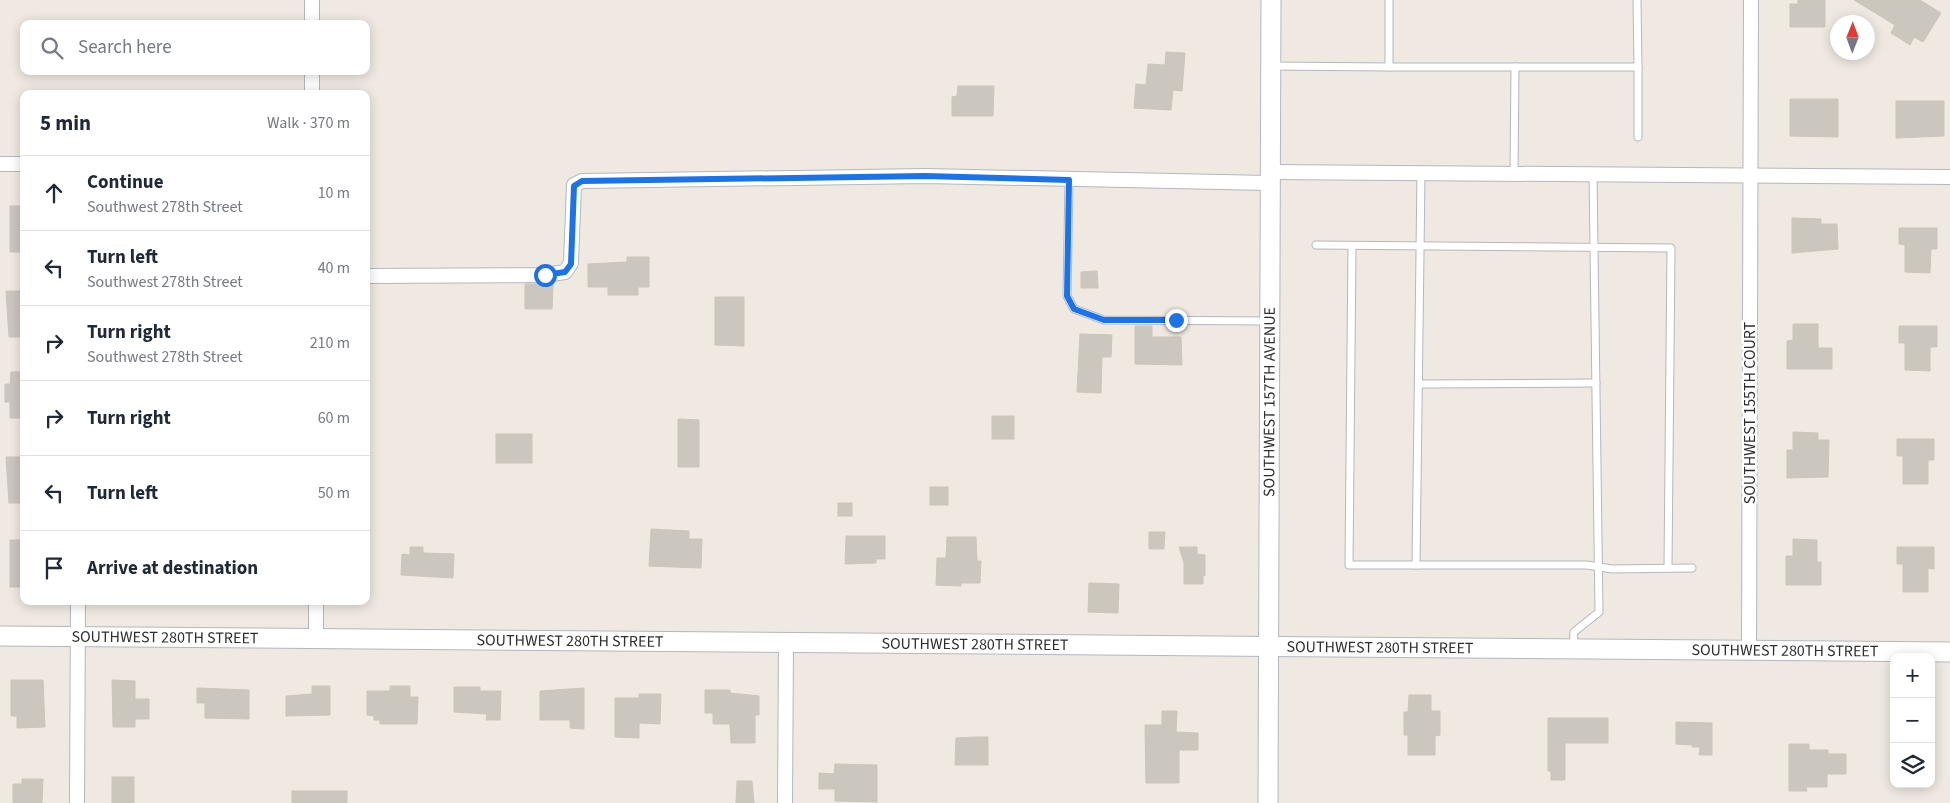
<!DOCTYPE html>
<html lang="en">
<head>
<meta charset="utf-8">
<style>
  body { margin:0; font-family:"Source Sans 3",sans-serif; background:#f6f6f7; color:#1f2937 }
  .controls { position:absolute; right:15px; bottom:15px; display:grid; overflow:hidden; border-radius:10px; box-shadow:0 2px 12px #0003 }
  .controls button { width:45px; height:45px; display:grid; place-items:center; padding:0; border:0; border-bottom:1px solid #e0e1e3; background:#fff; color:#1f2937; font:25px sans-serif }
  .compass { position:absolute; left:1830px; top:15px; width:45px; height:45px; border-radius:50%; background:#fff; box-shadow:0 2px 12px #0003; rotate:1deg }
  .stop { position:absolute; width:15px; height:15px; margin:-11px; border:4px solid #1a73e8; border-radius:50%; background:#fff }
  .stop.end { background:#1a73e8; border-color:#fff; box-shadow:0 1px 5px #0008 }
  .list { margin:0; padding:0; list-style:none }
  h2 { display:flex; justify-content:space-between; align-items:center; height:65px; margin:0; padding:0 20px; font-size:21px }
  h2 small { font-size:16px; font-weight:400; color:#747a83 }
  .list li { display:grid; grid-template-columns:32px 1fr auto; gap:15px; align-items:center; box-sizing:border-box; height:75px; padding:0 20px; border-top:1px solid #e0e1e3 }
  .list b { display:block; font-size:19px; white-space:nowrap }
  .list p { margin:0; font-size:16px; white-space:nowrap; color:#747a83 }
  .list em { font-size:16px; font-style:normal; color:#747a83 }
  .icon { flex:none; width:28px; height:28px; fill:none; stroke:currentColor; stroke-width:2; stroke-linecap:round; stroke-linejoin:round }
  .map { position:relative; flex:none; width:1950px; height:803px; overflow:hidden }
  .search { position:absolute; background:#fff; box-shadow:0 2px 12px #0003; left:20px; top:20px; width:350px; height:55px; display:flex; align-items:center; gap:12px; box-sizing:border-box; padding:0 18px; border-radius:10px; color:#747a83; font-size:19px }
  .panel { position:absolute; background:#fff; box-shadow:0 2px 12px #0003; left:20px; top:90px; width:350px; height:515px; border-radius:10px }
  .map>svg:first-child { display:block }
  .building { fill:#cbc7bf; stroke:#cbc5ba }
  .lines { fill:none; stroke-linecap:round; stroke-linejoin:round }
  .lane-casing { stroke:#b4b7c1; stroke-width:9 }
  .street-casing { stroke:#b4b7c1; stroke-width:16 }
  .secondary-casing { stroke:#b4b7c1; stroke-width:21 }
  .lane { stroke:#fff; stroke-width:7 }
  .street { stroke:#fff; stroke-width:14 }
  .secondary { stroke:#fff; stroke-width:19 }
  .route { stroke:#1a73e8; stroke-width:6 }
  .labels { text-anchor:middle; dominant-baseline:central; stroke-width:5; stroke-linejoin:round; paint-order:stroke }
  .street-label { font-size:16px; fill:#2e2e2e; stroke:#fff }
</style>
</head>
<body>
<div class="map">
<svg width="1950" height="803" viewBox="0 0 1950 803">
  <rect width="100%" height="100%" fill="#efe9e1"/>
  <g class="building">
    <path d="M1798 0H1825V27H1790V4H1798Z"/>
    <path d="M1854 0H1920L1941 13 1923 42 1914 37 1910 45 1891 33 1895 25Z"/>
    <path d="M1166 52 1185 53 1182 91 1173 90 1171 110 1134 108 1136 84 1146 85 1148 64 1165 65Z"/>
    <path d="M958 86H994L993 116H952V97L957 96Z"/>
    <path d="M1790 99H1838V137L1790 136Z"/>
    <path d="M1896 101H1944V136L1896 138Z"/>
    <rect x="10" y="206" width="14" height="46"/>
    <path d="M1792 218 1821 219V224H1837L1838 249 1792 253Z"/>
    <path d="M1899 228H1937V249H1931L1930 273 1905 272V245L1899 244Z"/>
    <path d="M627 257H649V287H638V295H608V287H588V264L627 262Z"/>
    <path d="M1097 271 1098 288H1081V272Z"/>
    <path d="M525 284H553L552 309H525Z"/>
    <path d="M6 291H24V337H9Z"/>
    <path d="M715 297H744V346L715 345Z"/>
    <path d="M1793 324H1818V348H1832V369H1787V341L1793 340Z"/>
    <path d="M1135 326H1152V337H1181L1182 365 1135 364Z"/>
    <path d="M1899 326H1937V347H1930V371L1905 370V343H1899Z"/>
    <path d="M1080 334 1112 335 1111 357H1102L1101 393 1077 392Z"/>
    <path d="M11 372H24V418H10V402H5V384H10Z"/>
    <rect x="992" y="416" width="22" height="23"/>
    <path d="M678 419 699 420V467H678Z"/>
    <path d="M1793 432 1818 433V440H1829L1828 477 1787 478V450H1793Z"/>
    <rect x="496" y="434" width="36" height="29"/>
    <path d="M1897 439H1934V460H1928V484H1903V456H1897Z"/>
    <path d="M6 457H24V503H9Z"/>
    <rect x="930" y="487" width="18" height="18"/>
    <rect x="838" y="503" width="14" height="13"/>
    <path d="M651 529 689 531V539H702L701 568 649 566Z"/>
    <path d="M1149 532H1165L1164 549H1149Z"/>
    <path d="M846 536H885V559H876V563L845 564Z"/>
    <path d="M947 537H976L977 561H981L980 583H961V586L936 585 937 558H946Z"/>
    <path d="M1793 539 1817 540V562H1821V585H1786V556H1793Z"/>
    <rect x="10" y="540" width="14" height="47"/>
    <path d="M410 547H423V553L454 554 453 578 401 575 402 554 410 555Z"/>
    <path d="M1179 547H1197V554L1205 555V576L1203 575V584H1184V563Z"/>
    <path d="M1897 547H1934V569L1928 568V592H1903V564H1897Z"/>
    <path d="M1089 583 1119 584 1118 613 1088 612Z"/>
    <path d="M11 680H43L45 727 17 728V716H11Z"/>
    <path d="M112 680 135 681V699H149V719H135V727H113Z"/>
    <path d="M312 686H330V715L286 716V696L312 694Z"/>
    <path d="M390 686H410V697H418L417 724H380V720H374V716L367 715V691H390Z"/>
    <path d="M454 687H480V691H501L500 720H486L487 714 454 712Z"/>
    <path d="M197 688 249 690V719L205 718V703H197Z"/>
    <path d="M584 688V729L570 728V720H540V691Z"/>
    <path d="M705 690H730V693L759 696V715H755V743H731L730 724H713V713H705Z"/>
    <path d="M639 694H661L660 724 639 723V738L615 737V698H639Z"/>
    <path d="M1409 695H1431V711H1440V735L1435 736V755H1408V735H1404V712H1408Z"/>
    <path d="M1162 711H1177L1176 732 1198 733V750H1179V783H1146L1145 725H1162Z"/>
    <path d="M1548 718H1608V743H1565V780H1551V771H1548Z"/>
    <path d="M1676 722 1712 723V755H1699L1700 747H1692V745L1676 744Z"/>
    <path d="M976 737H988V765H955L956 738Z"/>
    <path d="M1789 744H1809V750H1828V754H1846V774H1827V787H1806L1807 791H1789Z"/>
    <path d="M835 764 877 765V802L835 801V789H819V773L834 774Z"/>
    <rect x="112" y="777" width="22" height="26"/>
    <path d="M22 779H43L42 803H13V784H22Z"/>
    <path d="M737 781H752L754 803H736Z"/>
    <rect x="292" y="791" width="55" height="12"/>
  </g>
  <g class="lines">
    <g class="lane-casing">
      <g id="lane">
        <path d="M1637 0 1638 67"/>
        <path d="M1271 66 1389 67V0"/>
        <path d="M1389 67H1638V137"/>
        <path d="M1514 174 1515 67"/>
        <path d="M1069 180 1067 296 1074 309 1104 320 1268 321"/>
        <path d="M1316 245 1671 248 1668 568"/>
        <path d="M1352 246 1349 565H1587L1612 569 1692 568"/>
        <path d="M1419 384 1596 383"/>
        <path d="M1416 565 1421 174"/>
        <path d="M1573 647 1574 632 1599 612 1593 175"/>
      </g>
    </g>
    <g class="street-casing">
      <g id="street">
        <path d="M312 0V24"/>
        <path d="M312 71V94"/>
        <path d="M0 164H24"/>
        <path d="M1269 172 1950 177"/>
        <path d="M366 276 545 275 565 272 571 263 574 185 582 181 925 176 1269 183"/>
        <path d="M316 639V601"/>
        <path d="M1749 650 1751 0"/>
        <path d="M77 803 78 601"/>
        <path d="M785 803 786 644"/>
      </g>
    </g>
    <g class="secondary-casing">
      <g id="secondary">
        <path id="s1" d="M0 636C650 642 1300 647 1950 652"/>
        <path id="s2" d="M1268 803 1271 0"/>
      </g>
    </g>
    <use href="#lane" class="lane"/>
    <use href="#street" class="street"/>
    <use href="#secondary" class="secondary"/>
  </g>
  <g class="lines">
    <path class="route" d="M545 275 565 272 571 264 574 186 582 181 925 176 1069 180 1067 296 1074 309 1104 320H1176"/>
  </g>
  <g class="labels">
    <g class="street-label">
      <text stroke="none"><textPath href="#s2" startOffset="401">SOUTHWEST 157TH AVENUE</textPath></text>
      <text transform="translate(1750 413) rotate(-90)">SOUTHWEST 155TH COURT</text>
      <text stroke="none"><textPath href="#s1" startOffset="165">SOUTHWEST 280TH STREET</textPath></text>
      <text stroke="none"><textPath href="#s1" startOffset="570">SOUTHWEST 280TH STREET</textPath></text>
      <text stroke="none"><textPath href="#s1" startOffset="975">SOUTHWEST 280TH STREET</textPath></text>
      <text stroke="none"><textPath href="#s1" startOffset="1380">SOUTHWEST 280TH STREET</textPath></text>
      <text stroke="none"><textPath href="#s1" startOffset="1785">SOUTHWEST 280TH STREET</textPath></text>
    </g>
  </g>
</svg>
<div class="controls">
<button>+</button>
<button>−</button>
<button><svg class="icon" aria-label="layers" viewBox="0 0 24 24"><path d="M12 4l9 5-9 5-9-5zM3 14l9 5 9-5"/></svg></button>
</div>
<svg class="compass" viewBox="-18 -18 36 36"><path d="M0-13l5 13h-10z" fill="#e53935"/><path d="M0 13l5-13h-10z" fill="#747a83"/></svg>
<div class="stop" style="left:545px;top:275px"></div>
<div class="stop end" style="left:1176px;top:320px"></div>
<div class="search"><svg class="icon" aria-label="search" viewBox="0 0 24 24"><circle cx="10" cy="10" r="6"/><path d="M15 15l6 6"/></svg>Search here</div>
<section class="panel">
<h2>5 min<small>Walk · 370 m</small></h2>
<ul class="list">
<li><svg class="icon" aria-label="ahead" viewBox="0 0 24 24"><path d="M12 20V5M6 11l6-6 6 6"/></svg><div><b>Continue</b><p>Southwest 278th Street</p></div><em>10 m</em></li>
<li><svg class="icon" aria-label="left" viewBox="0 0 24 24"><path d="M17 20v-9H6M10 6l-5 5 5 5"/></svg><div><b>Turn left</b><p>Southwest 278th Street</p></div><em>40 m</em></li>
<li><svg class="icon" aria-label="right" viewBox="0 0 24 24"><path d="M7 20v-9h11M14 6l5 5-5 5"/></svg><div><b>Turn right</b><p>Southwest 278th Street</p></div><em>210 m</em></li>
<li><svg class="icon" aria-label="right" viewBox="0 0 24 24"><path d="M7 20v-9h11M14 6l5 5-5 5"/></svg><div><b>Turn right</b></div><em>60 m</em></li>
<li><svg class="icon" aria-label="left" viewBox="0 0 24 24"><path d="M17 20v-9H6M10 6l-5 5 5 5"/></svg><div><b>Turn left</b></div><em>50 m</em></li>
<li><svg class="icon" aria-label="arrive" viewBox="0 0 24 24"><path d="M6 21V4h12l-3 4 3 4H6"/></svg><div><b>Arrive at destination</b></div></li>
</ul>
</section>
</div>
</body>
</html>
